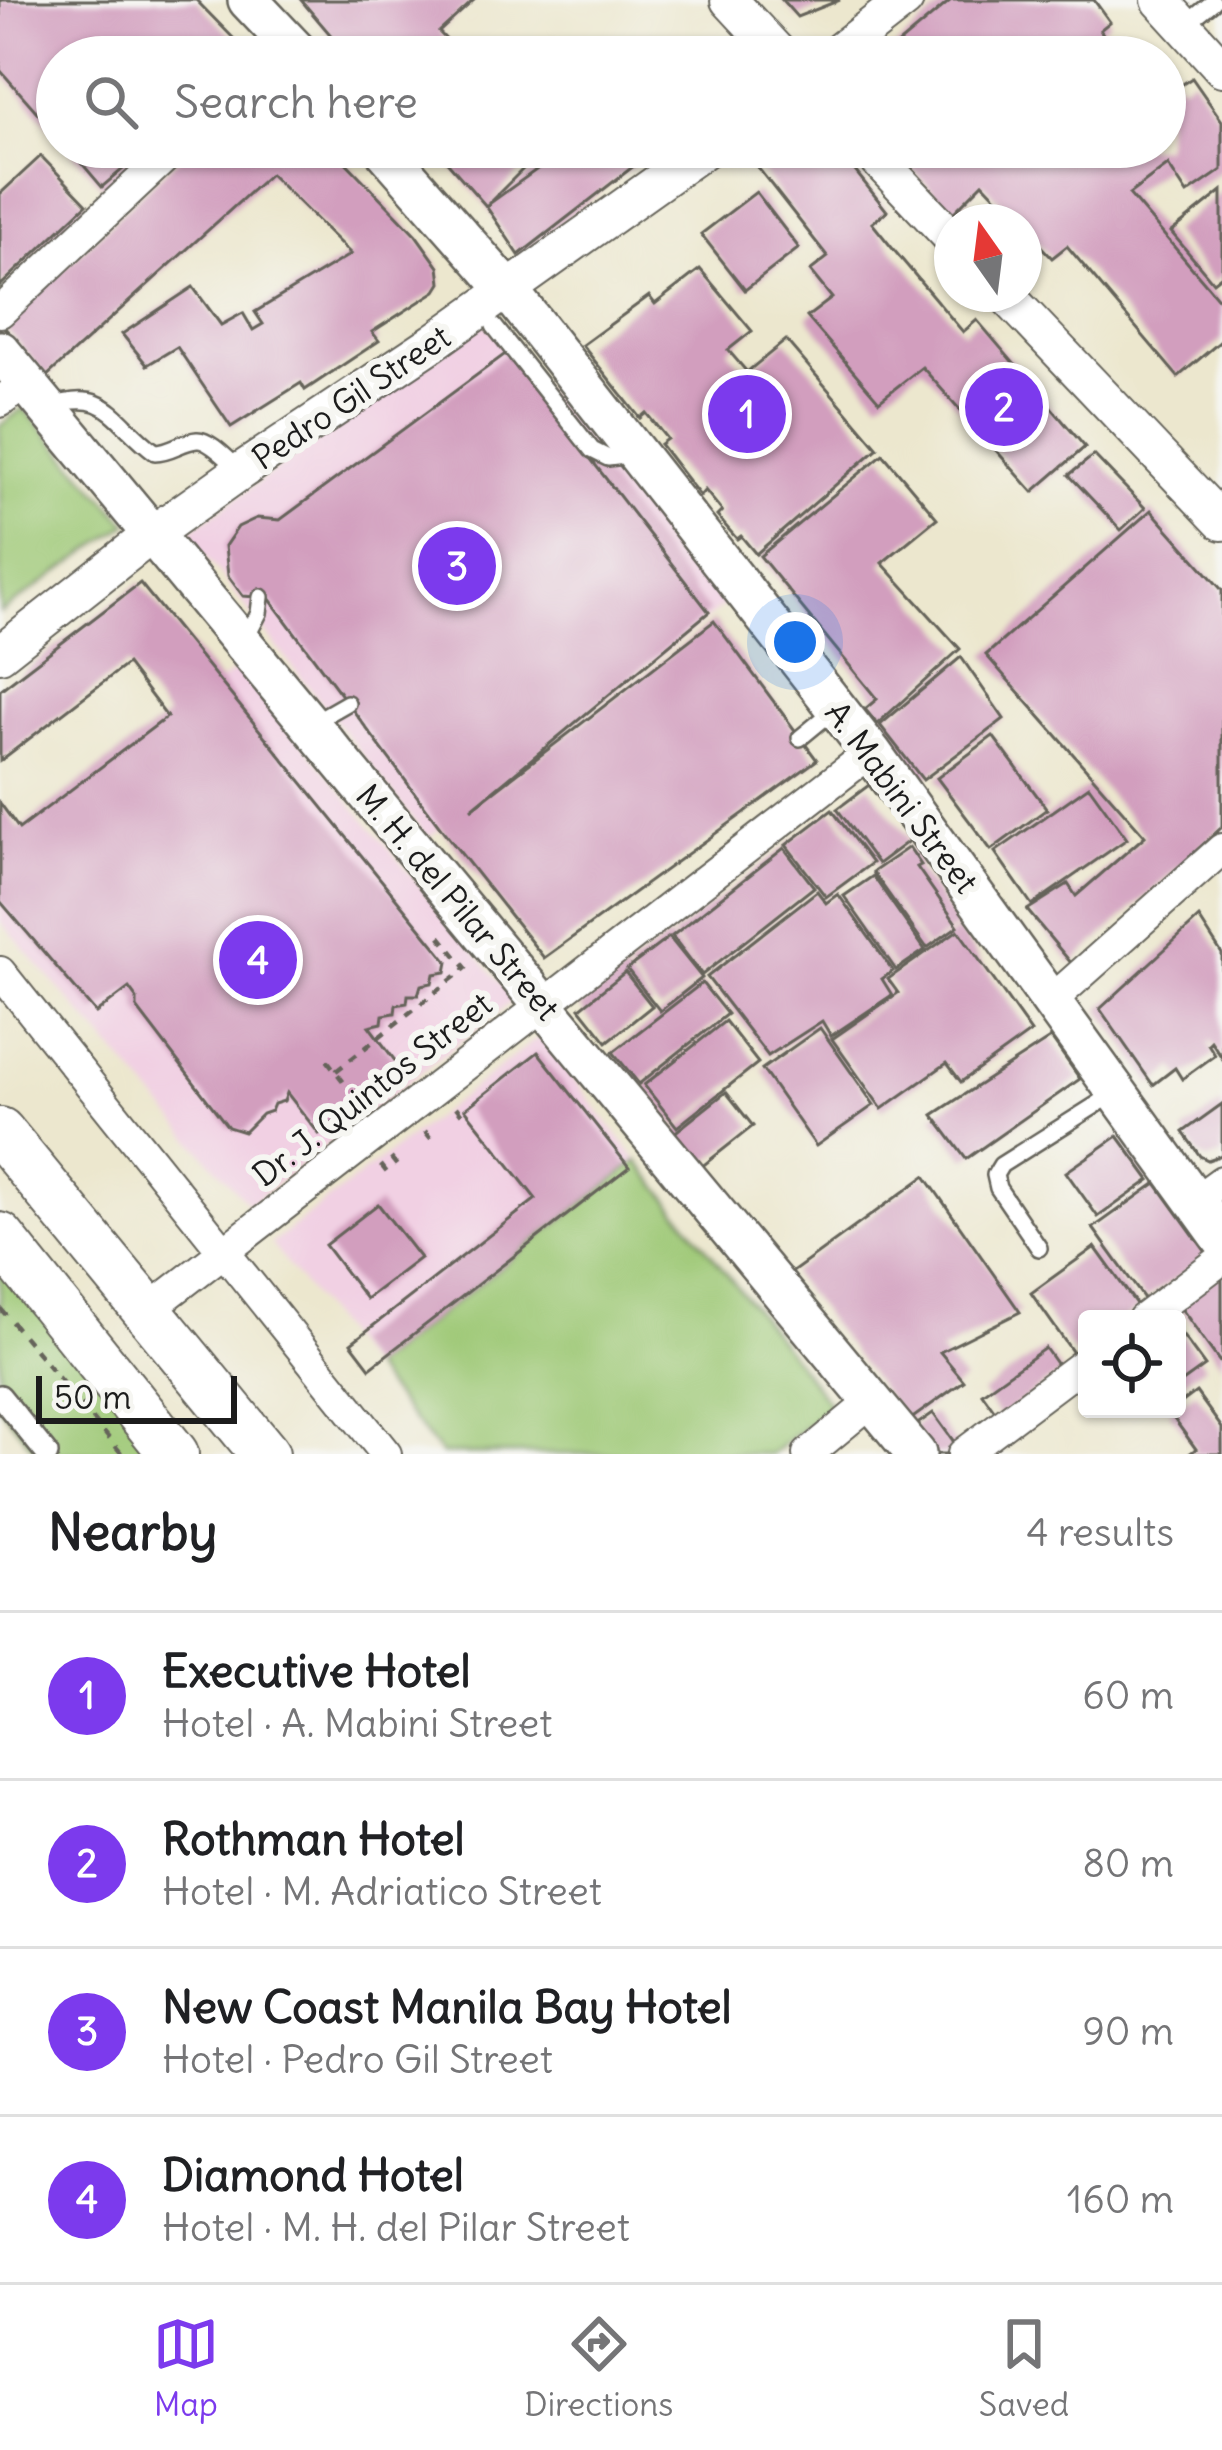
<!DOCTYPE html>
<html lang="en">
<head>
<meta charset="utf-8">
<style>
  body { margin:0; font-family:Delius,sans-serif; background:#f6f6f6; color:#202124 }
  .controls { position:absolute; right:36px; bottom:36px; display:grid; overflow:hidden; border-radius:12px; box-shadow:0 3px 9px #0004 }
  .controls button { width:108px; height:108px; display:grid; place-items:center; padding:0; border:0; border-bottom:3px solid #e0e0e0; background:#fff; color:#202124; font:60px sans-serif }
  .compass { position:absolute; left:934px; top:204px; width:108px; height:108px; border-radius:50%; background:#fff; box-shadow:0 3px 9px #0004; rotate:346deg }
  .scale { position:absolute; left:36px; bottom:30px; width:201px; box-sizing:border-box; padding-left:12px; border:6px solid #1c1c1c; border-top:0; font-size:33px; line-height:42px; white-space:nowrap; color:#1c1c1c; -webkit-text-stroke:9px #f6f6f2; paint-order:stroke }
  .you { position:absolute; left:795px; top:642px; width:42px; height:42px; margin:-30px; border:9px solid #fff; border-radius:50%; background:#1a73e8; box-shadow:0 0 0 18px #1a73e833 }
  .badge { display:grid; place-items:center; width:78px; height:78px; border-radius:50%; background:#7c3aed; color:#fff; font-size:39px; font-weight:700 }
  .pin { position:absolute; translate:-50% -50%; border:6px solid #fff; box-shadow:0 3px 12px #0006 }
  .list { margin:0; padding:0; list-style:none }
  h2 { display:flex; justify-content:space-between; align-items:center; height:156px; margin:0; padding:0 48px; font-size:51px }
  h2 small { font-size:39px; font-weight:400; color:#757577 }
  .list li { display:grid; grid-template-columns:78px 1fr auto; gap:36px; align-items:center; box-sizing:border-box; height:168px; padding:0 48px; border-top:3px solid #e0e0e0 }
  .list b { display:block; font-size:45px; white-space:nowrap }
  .list p { margin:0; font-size:39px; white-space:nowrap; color:#757577 }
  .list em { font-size:39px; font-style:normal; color:#757577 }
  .icon { flex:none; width:66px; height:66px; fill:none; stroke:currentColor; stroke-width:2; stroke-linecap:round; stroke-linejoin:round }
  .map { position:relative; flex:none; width:1222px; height:1454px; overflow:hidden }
  .search { position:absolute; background:#fff; box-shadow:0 3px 9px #0004; left:36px; right:36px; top:36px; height:132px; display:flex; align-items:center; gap:30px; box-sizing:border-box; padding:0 42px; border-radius:66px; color:#757577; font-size:45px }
  .sheet { height:828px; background:#fff }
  nav { display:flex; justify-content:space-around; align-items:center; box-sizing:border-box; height:168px; border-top:3px solid #e0e0e0; background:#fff; font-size:33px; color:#757577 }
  nav a { display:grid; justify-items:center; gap:6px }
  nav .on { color:#7c3aed }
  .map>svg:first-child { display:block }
  .built { fill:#f1d0e3 }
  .green { fill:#9dc875; stroke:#5c7248; stroke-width:3 }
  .building { fill:#d29ebe }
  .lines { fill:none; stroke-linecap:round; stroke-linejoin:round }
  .service-casing { stroke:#65635a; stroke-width:20 }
  .pedestrian-casing { stroke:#65635a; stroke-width:26 }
  .minor-casing { stroke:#65635a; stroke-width:34 }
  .tertiary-casing { stroke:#65635a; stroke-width:40 }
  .secondary-casing { stroke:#65635a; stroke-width:44 }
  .trunk-casing { stroke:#65635a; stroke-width:52 }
  .path { stroke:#65635a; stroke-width:4.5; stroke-dasharray:9 9; stroke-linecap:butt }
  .service { stroke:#fff; stroke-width:15 }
  .pedestrian { stroke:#fff; stroke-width:21 }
  .minor { stroke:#fff; stroke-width:30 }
  .tertiary { stroke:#fff; stroke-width:36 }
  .secondary { stroke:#fff; stroke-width:39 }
  .trunk { stroke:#fff; stroke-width:48 }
  .labels { text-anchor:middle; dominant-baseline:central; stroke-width:12; stroke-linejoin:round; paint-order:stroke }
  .street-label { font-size:33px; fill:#1c1c1c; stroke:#f6f6f2 }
</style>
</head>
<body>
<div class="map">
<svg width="1222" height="1454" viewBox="0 0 1222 1454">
  <rect width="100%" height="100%" fill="#f6f6f2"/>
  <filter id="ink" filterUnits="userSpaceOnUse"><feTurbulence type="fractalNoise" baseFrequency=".00833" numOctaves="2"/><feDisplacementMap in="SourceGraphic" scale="24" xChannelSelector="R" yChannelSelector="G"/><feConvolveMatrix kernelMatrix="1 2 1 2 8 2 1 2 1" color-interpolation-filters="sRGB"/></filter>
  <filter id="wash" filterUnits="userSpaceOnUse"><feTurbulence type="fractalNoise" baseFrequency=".004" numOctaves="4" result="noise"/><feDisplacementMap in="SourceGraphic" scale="48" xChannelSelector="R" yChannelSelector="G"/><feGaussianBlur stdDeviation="2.7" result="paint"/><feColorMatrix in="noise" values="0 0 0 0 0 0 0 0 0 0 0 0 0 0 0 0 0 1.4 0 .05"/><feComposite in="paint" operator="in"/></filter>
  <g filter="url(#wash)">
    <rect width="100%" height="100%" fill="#ece7ce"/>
    <g class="built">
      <path d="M485 323 731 600 428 838 187 533Z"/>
      <path d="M239 667 514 1000 249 1205 0 921V849Z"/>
      <path d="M540 1036 638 1161 369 1369 271 1244Z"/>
    </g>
    <g class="green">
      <path d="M23 408 128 524 0 613V426Z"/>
      <path d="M638 1161 831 1406 771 1454H441L370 1368Z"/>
      <path d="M0 1261 163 1454H38L0 1407Z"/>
    </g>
    <g id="blocks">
      <g class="building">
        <path d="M0 0H196L243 48V57H57V135L0 70Z"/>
        <path d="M301 0H474L439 32 463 57H356L348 47 340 46Z"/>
        <path d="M782 0H840L797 17Z"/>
        <path d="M951 0H1094L1110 22 1100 30 1120 57H883Z"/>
        <path d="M1165 67 1181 85 1192 78 1222 121V170L1187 194 1168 165 1129 194 1222 303V340L1178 377 1067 246 1052 258 1035 240 1024 239V222H1004L1002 203 983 183 953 213 892 147H1165Z"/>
        <path d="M68 147H149L102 187Z"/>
        <path d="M190 147H331L416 235 439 267 441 283 436 291 372 332 379 341 305 390 301 383 231 427 177 347 147 365 122 334 193 287 221 325 243 313 253 330 263 324 255 312 351 254 270 174 47 376 4 327Z"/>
        <path d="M434 147H545L486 206Z"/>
        <path d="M568 147H627L639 162 519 255 486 206Z"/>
        <path d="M756 147H836L887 211 872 223 893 249 963 332 977 320 1085 447 1033 492 922 367 879 401 807 317 832 298 810 271 828 257 747 154Z"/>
        <path d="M41 156 87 204 0 286V194Z"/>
        <path d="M1222 191V275L1213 282 1171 232Z"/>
        <path d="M756 192 799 248 745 290 701 234Z"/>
        <path d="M700 269 752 331 728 350 747 372 786 340 878 448 756 554 741 536 737 539 717 516 722 511 705 490 700 496 660 444 667 439 646 413 640 418 582 345 649 296 655 304Z"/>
        <path d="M508 352 709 612 471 809 714 621 817 760 544 958 444 832 269 598 243 596 228 576 225 546 238 527 257 518 280 520Z"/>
        <path d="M883 454 937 518 882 563 960 649 877 724 865 709 877 699 760 556Z"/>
        <path d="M1094 455 1145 508 1121 530 1069 475Z"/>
        <path d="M1151 510 1222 590V827L1072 964 1027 910 1068 884 1076 896 1145 836 986 655Z"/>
        <path d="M140 583 448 962 446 972 434 974 432 983 421 985 418 995H408L407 1003 396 1005 395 1013 383 1015 382 1023 369 1026 402 1070 319 1134 287 1093 284 1101 274 1104 271 1111 262 1114 244 1132 228 1127 137 1008V999L129 988 96 1013 0 901V803L19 829 167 717 127 664 0 761V690Z"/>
        <path d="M961 657 1004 719 923 780 880 725Z"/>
        <path d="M993 736 1047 809 991 850 937 778Z"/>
        <path d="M869 785 910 840 878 864 837 809Z"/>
        <path d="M1089 786 1127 839 1032 905 995 852Z"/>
        <path d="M832 810 872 863 826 897 786 845Z"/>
        <path d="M909 847 921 865 917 867 958 926 927 948 873 872Z"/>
        <path d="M784 848 814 887 702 975 672 936Z"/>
        <path d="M873 876 925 950 896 970 844 896Z"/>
        <path d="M817 891 826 903 838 894 893 971 882 979 892 995 831 1036 822 1021 768 1056 707 977Z"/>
        <path d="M1199 918 1222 954V1058L1211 1041 1208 1044 1215 1055 1182 1079 1175 1068 1153 1085 1100 1009Z"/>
        <path d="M958 930 1031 1032 961 1082 947 1063 882 1109 832 1039 898 993 888 979Z"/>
        <path d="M669 937 702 978 660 1011 627 969Z"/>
        <path d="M625 972 652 1006 607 1042 580 1008Z"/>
        <path d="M702 983 727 1014 639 1084 613 1052Z"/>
        <path d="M725 1021 758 1063 677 1127 644 1085Z"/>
        <path d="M820 1028 874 1105 816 1146 762 1069Z"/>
        <path d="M1051 1038 1080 1079 966 1159 933 1115Z"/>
        <path d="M538 1052 629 1167 370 1368 351 1343 536 1199 465 1109Z"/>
        <path d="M726 1092 753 1126 700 1168 673 1134Z"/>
        <path d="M1222 1104V1155L1208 1160 1200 1156 1183 1132Z"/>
        <path d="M1118 1136 1150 1180 1098 1217 1066 1172Z"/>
        <path d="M925 1176 1020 1312 940 1352 964 1381 907 1422 791 1273Z"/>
        <path d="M1156 1183 1208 1255 1145 1300 1093 1228Z"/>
        <path d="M378 1204 420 1258 366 1299 325 1245Z"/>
        <path d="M1095 1247 1139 1308 1123 1319H1087V1344L1074 1354 1031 1293Z"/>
        <path d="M1222 1273V1365L1178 1304Z"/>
        <path d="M1177 1328 1205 1366 1177 1386Z"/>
        <path d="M1045 1348 1062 1372 999 1417 982 1393Z"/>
        <path d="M1196 1392 1222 1428V1454H1189L1196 1449 1169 1412Z"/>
        <path d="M933 1413 957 1446 946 1454H932L913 1427Z"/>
      </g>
    </g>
  </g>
  <g filter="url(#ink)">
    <use href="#blocks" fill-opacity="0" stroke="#65635a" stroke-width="3"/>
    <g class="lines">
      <g class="service-casing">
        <g id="service">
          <path d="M1186 24 1213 2"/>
          <path d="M494 326 592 450 608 458 633 455"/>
          <path d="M49 407C108 386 113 421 155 452 171 452 182 441 197 440 210 439 230 462 241 471"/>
          <path d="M244 642 259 613 261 597"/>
          <path d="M312 723 347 703"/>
          <path d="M800 738 834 710"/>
          <path d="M1039 1248 998 1188 995 1175 1001 1165 1115 1093"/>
        </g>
      </g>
      <g class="pedestrian-casing">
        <path id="pedestrian" d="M0 1396 47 1454"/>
      </g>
      <g class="minor-casing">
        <g id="minor">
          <path d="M0 312 176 147"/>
          <path d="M0 402 26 383"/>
          <path d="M0 972 386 1454"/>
          <path d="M1052 1000 1222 849"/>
          <path d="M1196 1200 1222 1181"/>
          <path d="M147 1311 871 752"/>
          <path d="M1143 1319 1222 1259"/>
          <path d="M808 1454 872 1401"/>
          <path d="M963 1454 1087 1361"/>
        </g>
      </g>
      <g class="tertiary-casing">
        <g id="tertiary">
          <path d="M729 0 782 57"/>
          <path d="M1160 0 1222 68"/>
          <path d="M832 57 905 0"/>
          <path d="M866 147 952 238"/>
          <path d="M1005 294 1222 522"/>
          <path d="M0 654 151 535 241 471 434 342 708 147"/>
        </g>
      </g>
      <g class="secondary-casing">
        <g id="secondary">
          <path d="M248 0 302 57"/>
          <path d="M382 147 508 290 871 752 1222 1238"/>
          <path d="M0 351 916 1454"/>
        </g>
      </g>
      <g class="trunk-casing">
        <g id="trunk">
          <path d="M0 1132 265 1454"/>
          <path d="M0 1237 174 1454"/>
        </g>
      </g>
      <g class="path">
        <path d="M327 1060 346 1085"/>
        <path d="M336 1071 466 968 438 934"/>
        <path d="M456 1107 467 1121"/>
        <path d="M425 1131 436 1145"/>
        <path d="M391 1158 402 1172"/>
        <path d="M381 1165 392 1179"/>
        <path d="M0 1308 122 1454"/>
      </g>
      <use href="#service" class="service"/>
      <use href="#pedestrian" class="pedestrian"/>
      <use href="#minor" class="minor"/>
      <use href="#tertiary" class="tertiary"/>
      <use href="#secondary" class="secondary"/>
      <use href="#trunk" class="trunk"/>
    </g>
  </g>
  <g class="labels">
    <g class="street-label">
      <text transform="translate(351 397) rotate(-34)">Pedro Gil Street</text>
      <text transform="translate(902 797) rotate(53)">A. Mabini Street</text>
      <text transform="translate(458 902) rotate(50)">M. H. del Pilar Street</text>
      <text transform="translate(372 1089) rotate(-38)">Dr. J. Quintos Street</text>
    </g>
  </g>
</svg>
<div class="controls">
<button><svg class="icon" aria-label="locate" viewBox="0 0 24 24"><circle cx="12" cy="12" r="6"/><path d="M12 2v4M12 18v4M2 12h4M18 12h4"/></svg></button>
</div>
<svg class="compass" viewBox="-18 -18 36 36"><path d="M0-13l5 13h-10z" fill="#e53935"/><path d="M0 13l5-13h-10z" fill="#757577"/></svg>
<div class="scale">50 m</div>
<div class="you"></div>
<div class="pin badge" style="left:747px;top:414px">1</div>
<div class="pin badge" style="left:1004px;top:407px">2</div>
<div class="pin badge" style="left:457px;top:566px">3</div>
<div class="pin badge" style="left:258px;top:960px">4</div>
<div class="search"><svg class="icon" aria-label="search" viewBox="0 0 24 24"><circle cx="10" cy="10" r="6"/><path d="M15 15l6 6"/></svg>Search here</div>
</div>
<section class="sheet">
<h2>Nearby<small>4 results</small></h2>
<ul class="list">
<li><span class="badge">1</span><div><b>Executive Hotel</b><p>Hotel · A. Mabini Street</p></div><em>60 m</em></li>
<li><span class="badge">2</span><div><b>Rothman Hotel</b><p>Hotel · M. Adriatico Street</p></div><em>80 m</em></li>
<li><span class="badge">3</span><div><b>New Coast Manila Bay Hotel</b><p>Hotel · Pedro Gil Street</p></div><em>90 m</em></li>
<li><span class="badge">4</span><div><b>Diamond Hotel</b><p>Hotel · M. H. del Pilar Street</p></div><em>160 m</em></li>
</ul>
</section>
<nav>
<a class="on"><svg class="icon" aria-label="map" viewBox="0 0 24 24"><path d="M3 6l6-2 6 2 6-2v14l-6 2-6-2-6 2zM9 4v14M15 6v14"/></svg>Map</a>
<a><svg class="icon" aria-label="directions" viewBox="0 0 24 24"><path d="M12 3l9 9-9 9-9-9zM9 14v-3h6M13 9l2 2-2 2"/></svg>Directions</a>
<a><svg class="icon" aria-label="saved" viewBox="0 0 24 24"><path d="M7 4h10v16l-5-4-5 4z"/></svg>Saved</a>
</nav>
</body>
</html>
